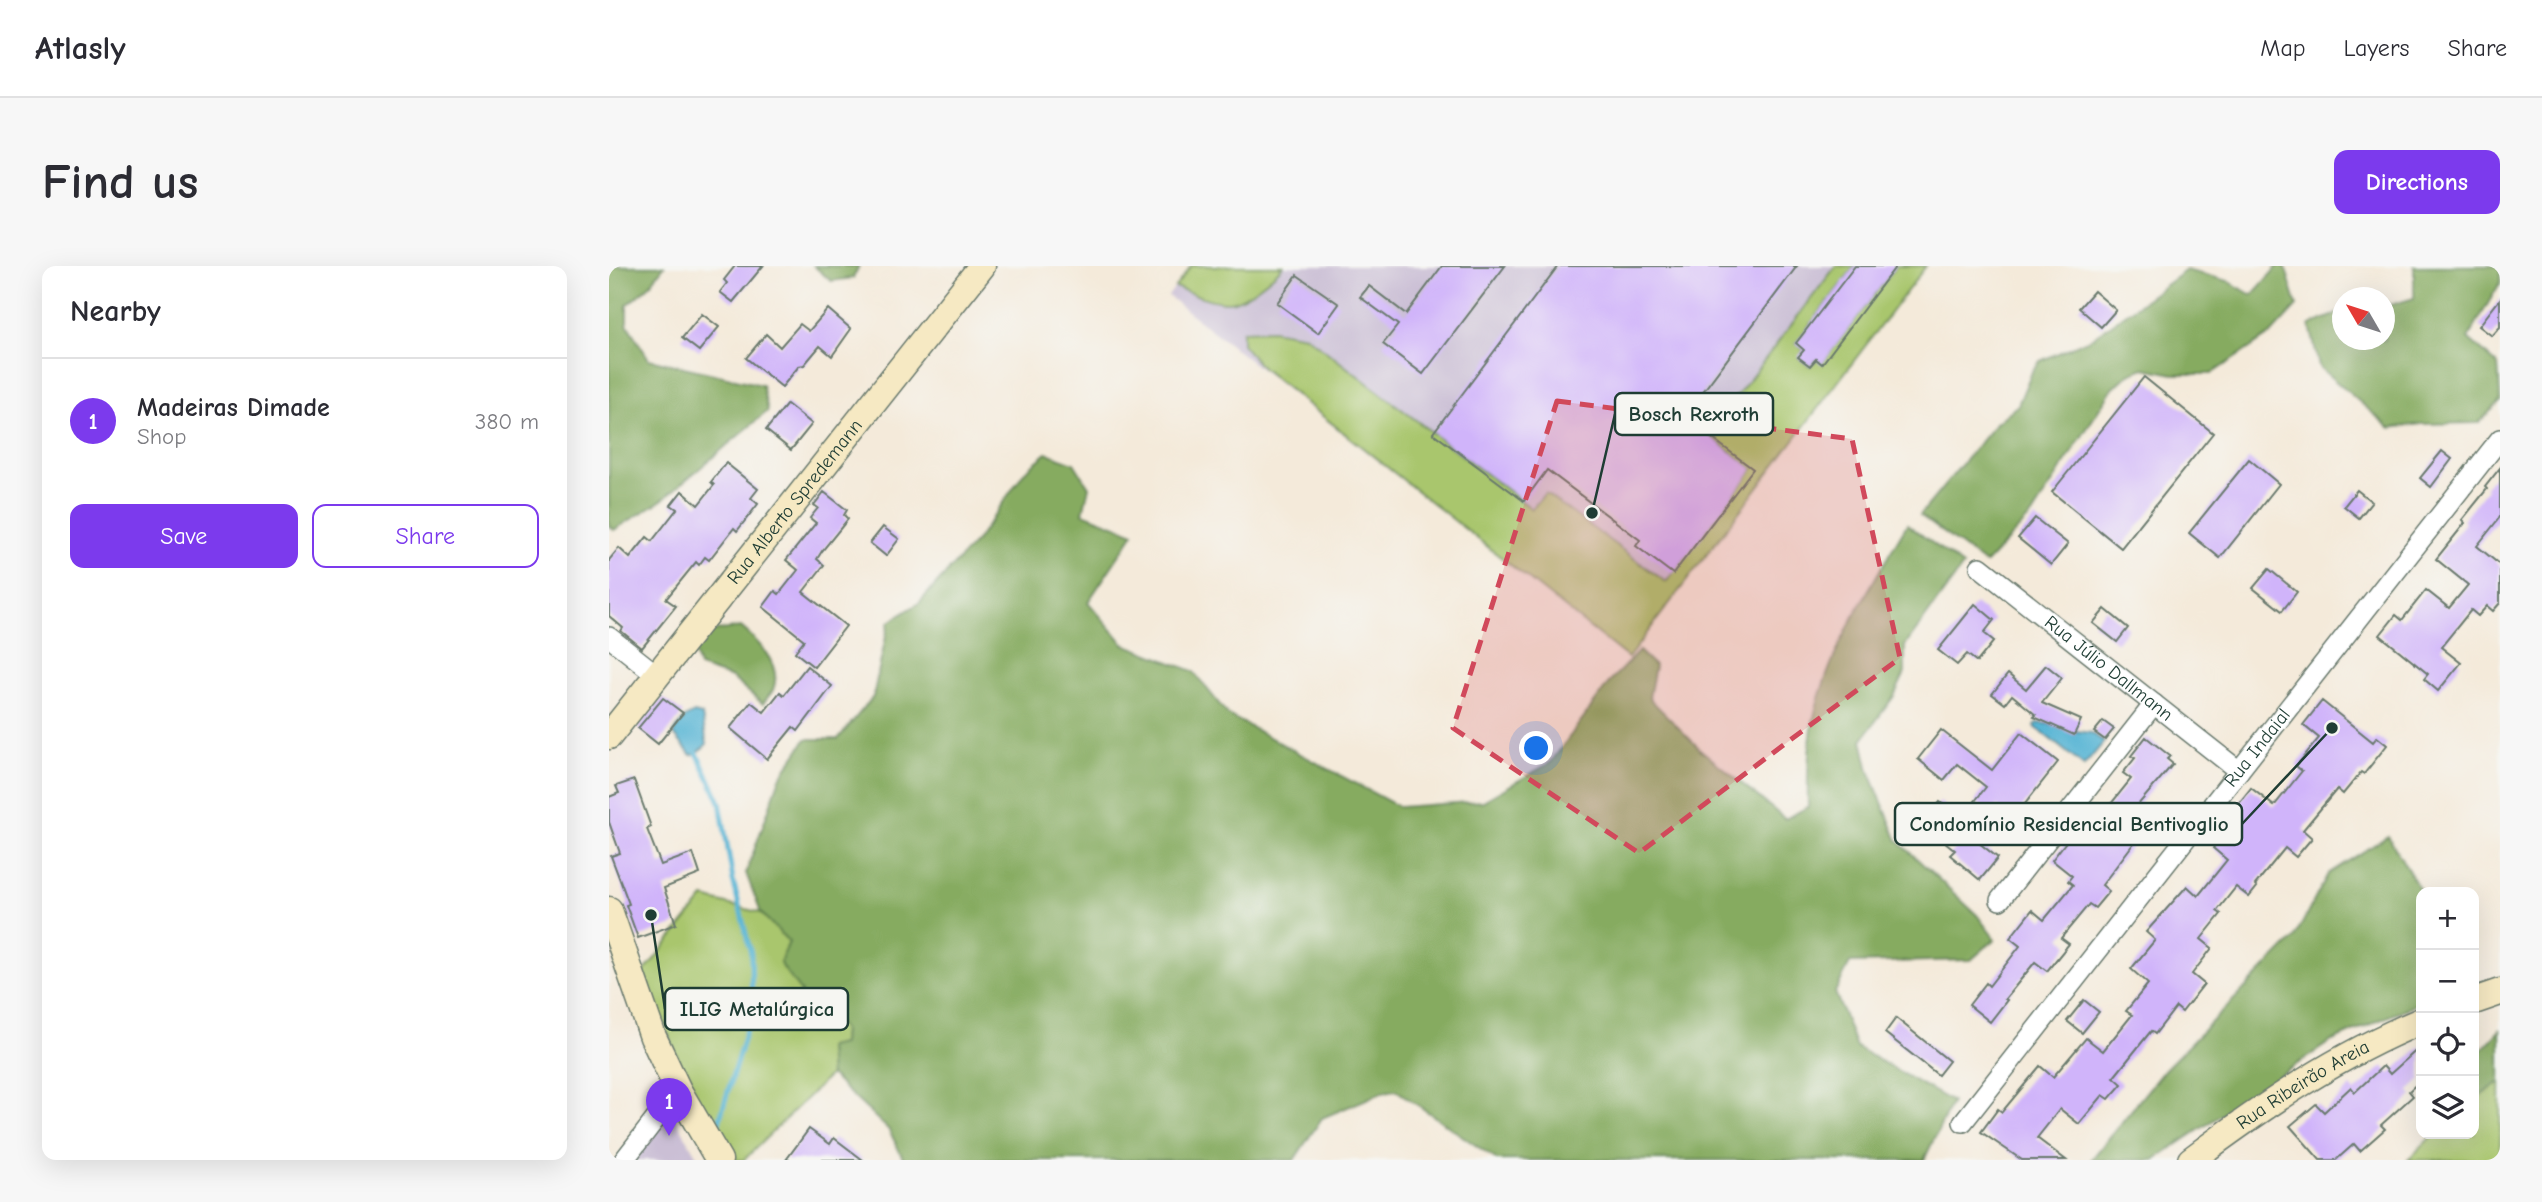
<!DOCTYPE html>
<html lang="en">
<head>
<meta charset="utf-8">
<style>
  body { margin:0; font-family:"Comic Neue",sans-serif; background:#f7f7f7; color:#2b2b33 }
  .controls { position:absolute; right:21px; bottom:21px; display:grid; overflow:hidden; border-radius:14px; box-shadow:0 7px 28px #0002 }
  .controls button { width:63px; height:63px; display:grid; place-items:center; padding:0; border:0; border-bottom:2px solid #e1e1e2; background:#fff; color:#2b2b33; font:35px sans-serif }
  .compass { position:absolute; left:1723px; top:21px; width:63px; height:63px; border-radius:50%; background:#fff; box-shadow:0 7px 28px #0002; rotate:309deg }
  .you { position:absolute; left:928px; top:483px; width:24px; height:24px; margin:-18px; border:5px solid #fff; border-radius:50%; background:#1a73e8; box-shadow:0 0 0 10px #1a73e833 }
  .badge { display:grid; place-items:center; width:46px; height:46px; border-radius:50%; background:#7c3aed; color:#fff; font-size:23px; font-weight:700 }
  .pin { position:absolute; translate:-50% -58px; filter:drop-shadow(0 2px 4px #0008) }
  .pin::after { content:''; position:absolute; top:37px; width:24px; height:21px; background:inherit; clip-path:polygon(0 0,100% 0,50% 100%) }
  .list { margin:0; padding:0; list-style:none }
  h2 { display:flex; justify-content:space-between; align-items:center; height:91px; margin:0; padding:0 28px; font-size:30px }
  h2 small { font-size:23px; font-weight:400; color:#7c7c81 }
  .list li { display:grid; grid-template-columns:46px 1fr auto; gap:21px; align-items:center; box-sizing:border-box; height:126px; padding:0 28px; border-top:2px solid #e1e1e2 }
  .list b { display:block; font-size:26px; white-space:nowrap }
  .list p { margin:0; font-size:23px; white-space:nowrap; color:#7c7c81 }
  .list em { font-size:23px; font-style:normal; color:#7c7c81 }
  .actions { display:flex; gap:14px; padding:21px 28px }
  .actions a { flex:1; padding:16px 0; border:2px solid #7c3aed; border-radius:14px; text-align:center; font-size:24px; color:#7c3aed }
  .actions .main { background:#7c3aed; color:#fff }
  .icon { flex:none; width:38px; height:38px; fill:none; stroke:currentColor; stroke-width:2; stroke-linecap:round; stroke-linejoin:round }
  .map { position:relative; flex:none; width:1891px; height:894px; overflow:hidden; border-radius:14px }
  header { display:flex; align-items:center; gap:42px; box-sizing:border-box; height:98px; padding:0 35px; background:#fff; border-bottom:2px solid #e1e1e2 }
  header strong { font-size:33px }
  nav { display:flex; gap:38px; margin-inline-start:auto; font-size:24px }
  .intro { display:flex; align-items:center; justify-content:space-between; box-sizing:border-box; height:168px; padding:0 42px }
  h1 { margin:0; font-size:49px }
  .button { padding:18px 32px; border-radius:14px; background:#7c3aed; color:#fff; font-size:24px; font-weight:700 }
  main { display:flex; gap:42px; padding:0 42px }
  aside { flex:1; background:#fff; border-radius:14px; box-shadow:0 7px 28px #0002 }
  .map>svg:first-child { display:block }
  .industrial { fill:#cbbfd5 }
  .green { fill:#a9c66d; stroke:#648250; stroke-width:2 }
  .forest { fill:#86ab60; stroke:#52744a; stroke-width:2 }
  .water { fill:#55b4d4; stroke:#3a7884; stroke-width:2 }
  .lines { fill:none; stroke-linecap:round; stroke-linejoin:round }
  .stream { stroke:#55b4d4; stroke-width:5 }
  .building { fill:#d0b4fa }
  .street-casing { stroke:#6a7a6e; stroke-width:22 }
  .secondary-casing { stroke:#6a7a6e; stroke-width:29 }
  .street { stroke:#fff; stroke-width:19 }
  .secondary { stroke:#f6e9c3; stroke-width:26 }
  .marked { fill:#d1495b; fill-opacity:0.2; stroke:#d1495b; stroke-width:5; stroke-dasharray:14 9; stroke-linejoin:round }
  .labels { text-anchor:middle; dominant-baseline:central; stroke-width:5; stroke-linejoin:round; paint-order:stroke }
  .street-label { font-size:19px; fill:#1f3d34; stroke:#f6f6f2 }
  .leader { fill:none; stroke:#1f3d34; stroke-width:2.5 }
  .callout-dot { fill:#1f3d34; stroke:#f6f6f2; stroke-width:2.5 }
  .callout { fill:#f6f6f2; stroke:#1f3d34; stroke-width:2.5 }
  .callout-label { font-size:21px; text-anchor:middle; font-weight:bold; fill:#1f3d34 }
</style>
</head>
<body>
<header>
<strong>Atlasly</strong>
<nav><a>Map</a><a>Layers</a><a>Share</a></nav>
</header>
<div class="intro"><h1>Find us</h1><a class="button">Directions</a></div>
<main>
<aside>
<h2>Nearby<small></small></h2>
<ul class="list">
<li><span class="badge">1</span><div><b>Madeiras Dimade</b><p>Shop</p></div><em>380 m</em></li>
</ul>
<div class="actions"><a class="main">Save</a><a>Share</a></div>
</aside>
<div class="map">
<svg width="1891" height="894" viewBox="0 0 1891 894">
  <rect width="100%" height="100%" fill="#f6f6f2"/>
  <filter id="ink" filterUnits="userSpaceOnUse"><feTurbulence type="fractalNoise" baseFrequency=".0143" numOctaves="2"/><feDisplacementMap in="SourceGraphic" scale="14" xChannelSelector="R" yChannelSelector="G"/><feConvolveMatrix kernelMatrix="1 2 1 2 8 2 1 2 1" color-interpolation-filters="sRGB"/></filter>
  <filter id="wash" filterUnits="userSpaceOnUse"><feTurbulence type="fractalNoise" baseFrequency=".00686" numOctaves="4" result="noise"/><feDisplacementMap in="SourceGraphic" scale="28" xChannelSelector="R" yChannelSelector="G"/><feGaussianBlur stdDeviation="1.57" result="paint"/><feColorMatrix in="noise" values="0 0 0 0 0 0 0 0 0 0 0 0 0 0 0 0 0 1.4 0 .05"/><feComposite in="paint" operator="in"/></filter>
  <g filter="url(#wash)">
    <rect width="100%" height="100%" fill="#f4eada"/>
    <g class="industrial">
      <path d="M582 0H1317L1019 392 559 30Z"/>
      <path d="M63 846 90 894H25Z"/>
    </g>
    <g class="green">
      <path d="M582 0H674C664 11 634 36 619 36 601 36 583 27 566 21Z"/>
      <path d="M1227 0H1246L1187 77 1195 84 1190 92 1201 100 1207 93 1213 97 1287 0H1317L1019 392 653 102 633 78V65L663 64 697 70 923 243 936 227 1057 316 1144 203 1099 168Z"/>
      <path d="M95 632 152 647 180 676 171 697 192 726 185 739 199 761 225 753 234 763 233 778 219 781 221 809 135 894H124L79 817 34 707Z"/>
      <path d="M1891 816V894H1799L1825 868H1865V834Z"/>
    </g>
    <g class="forest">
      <path d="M0 0H55L40 20 18 39V58L40 93 153 119 159 145 53 234 5 264 0 260Z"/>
      <path d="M205 0H250L244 12 222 15Z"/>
      <path d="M1669 0H1676L1688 40 1662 68 1602 108H1565L1535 102 1520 108 1503 123 1423 249 1376 298 1311 249 1387 157 1409 139 1424 103 1431 95 1483 72 1577 4 1619 15 1643 29Z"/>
      <path d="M1805 0H1891V17L1859 72 1889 99 1891 135 1870 157 1813 158 1781 162 1710 101 1701 59 1733 46 1734 74H1776V36L1782 39 1805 32Z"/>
      <path d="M438 187 465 197 480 221 474 247 525 267 479 336 515 378 584 405 619 449 790 541 874 535 942 496 1002 414 1030 385 1046 400 1040 432 1092 484 1176 553 1199 541C1198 506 1199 469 1209 435 1228 371 1265 315 1298 258L1354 300 1296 380V407L1285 430 1253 474 1260 505 1289 575 1368 649 1386 673 1362 694 1241 697 1226 726 1247 781 1343 836 1315 894H888L787 824 774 826 713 852 685 894H295L280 864 221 809 219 781 233 778 234 763 225 753 199 761 185 739 192 726 171 697 180 676 152 647 137 607 171 512 197 473H229L264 431 280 356 310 337 368 274 416 205Z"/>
      <path d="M132 361C149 375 174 400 164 424 162 428 157 433 154 438L123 412 90 401 84 384 99 366Z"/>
      <path d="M1779 570 1812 626V736L1721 776 1545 894H1482L1555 804 1685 673 1719 608Z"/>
      <path d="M1891 764V816L1865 834V792Z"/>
    </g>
    <g class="water">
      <path d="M85 447 93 449 98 478 88 487 82 489 64 467 76 452Z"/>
      <path d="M1428 457 1440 458 1465 468 1467 465 1483 467 1495 476 1475 500 1426 461Z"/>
    </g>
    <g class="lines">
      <path class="stream" d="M88 487 111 536 124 614 142 688 143 744 106 869"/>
    </g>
    <g id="blocks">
      <g class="building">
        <path d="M126 0H154L124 36 111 26 118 17 115 14Z"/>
        <path d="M833 0H896L814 108 774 78 789 59 751 31 760 20 797 48Z"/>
        <path d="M949 0H1188L1075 151 1144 203 1064 308 1027 280 1031 274 938 204 915 235 824 167Z"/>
        <path d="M1246 0H1287L1213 98 1207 93 1201 100 1189 91 1195 84 1187 77Z"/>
        <path d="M688 9 730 38 709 67 668 37Z"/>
        <path d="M1485 25 1507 44 1492 61 1470 42Z"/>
        <path d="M1891 33V61L1883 70 1870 60Z"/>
        <path d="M219 43 242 63 223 90 211 80 195 99 190 100 173 121 137 92 157 68 171 81 191 58 200 65Z"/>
        <path d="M93 48 110 61 90 85 73 72Z"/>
        <path d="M1535 111 1604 167 1512 282 1443 226Z"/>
        <path d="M178 138 203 158 182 184 157 164Z"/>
        <path d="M1833 185 1843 193 1822 221 1811 212Z"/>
        <path d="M1640 193 1670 218 1611 292 1580 267Z"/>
        <path d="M117 197 149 223 142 232 149 238 128 265 125 262 100 294 96 291 90 299 87 296 57 333 67 340 33 382 12 365 14 362 0 350V294L10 282 21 292 38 271 43 275 68 243 62 239 73 225 89 239 105 219 102 216Z"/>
        <path d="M1891 202V251L1868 280 1891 299V337L1884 345 1878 340 1869 350 1862 344 1832 381 1852 397 1829 425 1815 413 1819 408 1771 369 1787 349 1793 354 1817 324 1840 342 1859 319 1827 293 1856 257 1853 254 1878 223 1876 221Z"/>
        <path d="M1748 224 1763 236 1750 252 1735 240Z"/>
        <path d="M215 226 238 244 235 249 239 253 213 285 208 293 215 299 194 326 237 360 205 401 186 386 195 374 154 341 166 325 170 328 189 304 177 294 207 257 201 252 209 242 205 239Z"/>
        <path d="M1426 252 1459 278 1442 299 1409 272Z"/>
        <path d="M274 261 290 273 277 290 261 277Z"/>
        <path d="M1660 303 1688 326 1673 345 1644 322Z"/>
        <path d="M1366 338 1385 354 1375 367 1385 375 1368 396 1358 388 1348 399 1329 384Z"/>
        <path d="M1496 343 1519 362 1508 376 1484 357Z"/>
        <path d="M1437 399 1453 412 1433 437 1472 454 1465 469 1425 451 1427 449 1403 429 1396 438 1383 428 1399 408 1417 423Z"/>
        <path d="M198 400 223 420 189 465 184 461 158 493 121 462 142 436 155 446 171 426 175 429Z"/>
        <path d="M54 432 74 447 49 478 29 462Z"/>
        <path d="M1713 435 1764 476 1768 471 1778 479 1755 508 1752 506 1734 528 1728 523 1694 564 1703 572 1687 591 1676 582 1646 619 1648 621 1640 631 1627 621 1608 645 1612 648 1592 673 1603 682 1583 708 1595 718 1573 746 1567 741 1546 768 1542 765 1505 811 1513 818 1500 833 1494 829 1470 858 1451 843 1428 872 1457 894H1413L1372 866 1389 843 1393 846 1431 800 1444 811 1477 772 1494 785 1523 749 1517 745 1539 718 1522 703 1546 674 1537 666 1578 620 1589 630 1618 594 1604 582 1632 547 1626 542 1642 522 1665 540 1693 505 1687 500 1710 472 1694 459Z"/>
        <path d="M1494 455 1505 463 1496 474 1485 466Z"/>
        <path d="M1332 464 1383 504 1412 467 1449 496 1404 553 1388 540 1382 547 1366 535 1377 521 1348 498 1335 514 1309 493Z"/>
        <path d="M1537 471 1561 490 1558 493 1564 498 1527 541 1543 553 1493 619 1500 625 1486 642 1480 638 1452 672 1460 678 1438 705 1426 696 1396 733 1398 734 1381 756 1360 739 1377 717 1380 720 1411 680 1401 672 1423 644 1435 654 1464 619 1459 615 1463 610 1443 594 1479 547 1489 554 1522 513 1514 507 1526 492 1522 490Z"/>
        <path d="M25 514 42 561 38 563 52 599 84 587 91 608 55 622 67 658 29 672 17 639 20 638 2 590 11 587 0 556V531L10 527 7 520Z"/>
        <path d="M1331 536 1355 555 1350 561 1389 592 1371 614 1341 589 1346 584 1314 558Z"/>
        <path d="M1475 734 1490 746 1473 767 1458 755Z"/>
        <path d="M1287 752 1340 795 1329 809 1276 767Z"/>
        <path d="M1812 780V814L1800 825 1804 830 1772 859 1776 863 1751 885 1745 878 1727 894H1711L1681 860 1707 838 1715 846 1742 821 1746 826 1774 800 1781 808Z"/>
        <path d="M200 863 221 878 225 872 254 894H177Z"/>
      </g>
    </g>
  </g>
  <g filter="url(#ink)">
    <use href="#blocks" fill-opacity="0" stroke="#6a7a6e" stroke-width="2"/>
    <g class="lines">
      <g class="street-casing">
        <g id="street">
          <path id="s1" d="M1371 301 1630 505"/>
          <path d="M0 371 48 409"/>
          <path d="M1391 634 1545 438"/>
          <path id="s2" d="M1354 856 1891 173"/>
          <path d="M15 894 69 824"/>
        </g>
      </g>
      <g class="secondary-casing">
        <g id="secondary">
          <path id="s3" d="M0 470 373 0"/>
          <path d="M0 644 44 771 69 824 110 894"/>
          <path d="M1865 735 1891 726"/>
          <path id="s4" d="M1582 894C1654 840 1729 789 1812 755"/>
        </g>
      </g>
      <use href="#street" class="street"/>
      <use href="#secondary" class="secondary"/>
    </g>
  </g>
  <path class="marked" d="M948 135 1243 173 1291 392 1030 587 844 462Z"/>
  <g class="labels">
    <g class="street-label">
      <text stroke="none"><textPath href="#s3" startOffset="299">Rua Alberto Spredemann</textPath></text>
      <text stroke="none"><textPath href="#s1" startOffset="164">Rua Júlio Dallmann</textPath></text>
      <text stroke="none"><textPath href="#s2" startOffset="476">Rua Indaial</textPath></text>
      <text stroke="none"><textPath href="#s4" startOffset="135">Rua Ribeirão Areia</textPath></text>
    </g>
  </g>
  <path class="leader" d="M983 247L1006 148M1723 462L1633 558M42 649L56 743"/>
  <g class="callout-dot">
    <circle cx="983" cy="247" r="7"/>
    <circle cx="1723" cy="462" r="7"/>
    <circle cx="42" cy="649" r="7"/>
  </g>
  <g class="callout">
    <rect x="1006" y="127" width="158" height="42" rx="7"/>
    <rect x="1286" y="537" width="347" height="42" rx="7"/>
    <rect x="56" y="722" width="183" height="42" rx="7"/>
  </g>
  <g class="callout-label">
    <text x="1085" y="155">Bosch Rexroth</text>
    <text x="1460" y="565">Condomínio Residencial Bentivoglio</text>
    <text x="148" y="750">ILIG Metalúrgica</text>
  </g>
</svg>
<div class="controls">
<button>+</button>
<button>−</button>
<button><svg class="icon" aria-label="locate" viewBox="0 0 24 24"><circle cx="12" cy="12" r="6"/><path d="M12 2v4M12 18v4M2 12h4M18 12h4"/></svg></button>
<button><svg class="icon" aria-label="layers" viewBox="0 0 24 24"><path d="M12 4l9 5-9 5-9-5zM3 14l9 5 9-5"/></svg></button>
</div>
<svg class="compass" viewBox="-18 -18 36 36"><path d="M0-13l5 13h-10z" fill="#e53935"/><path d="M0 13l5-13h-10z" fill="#7c7c81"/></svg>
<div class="you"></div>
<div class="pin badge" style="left:60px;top:870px">1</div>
</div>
</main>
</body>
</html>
